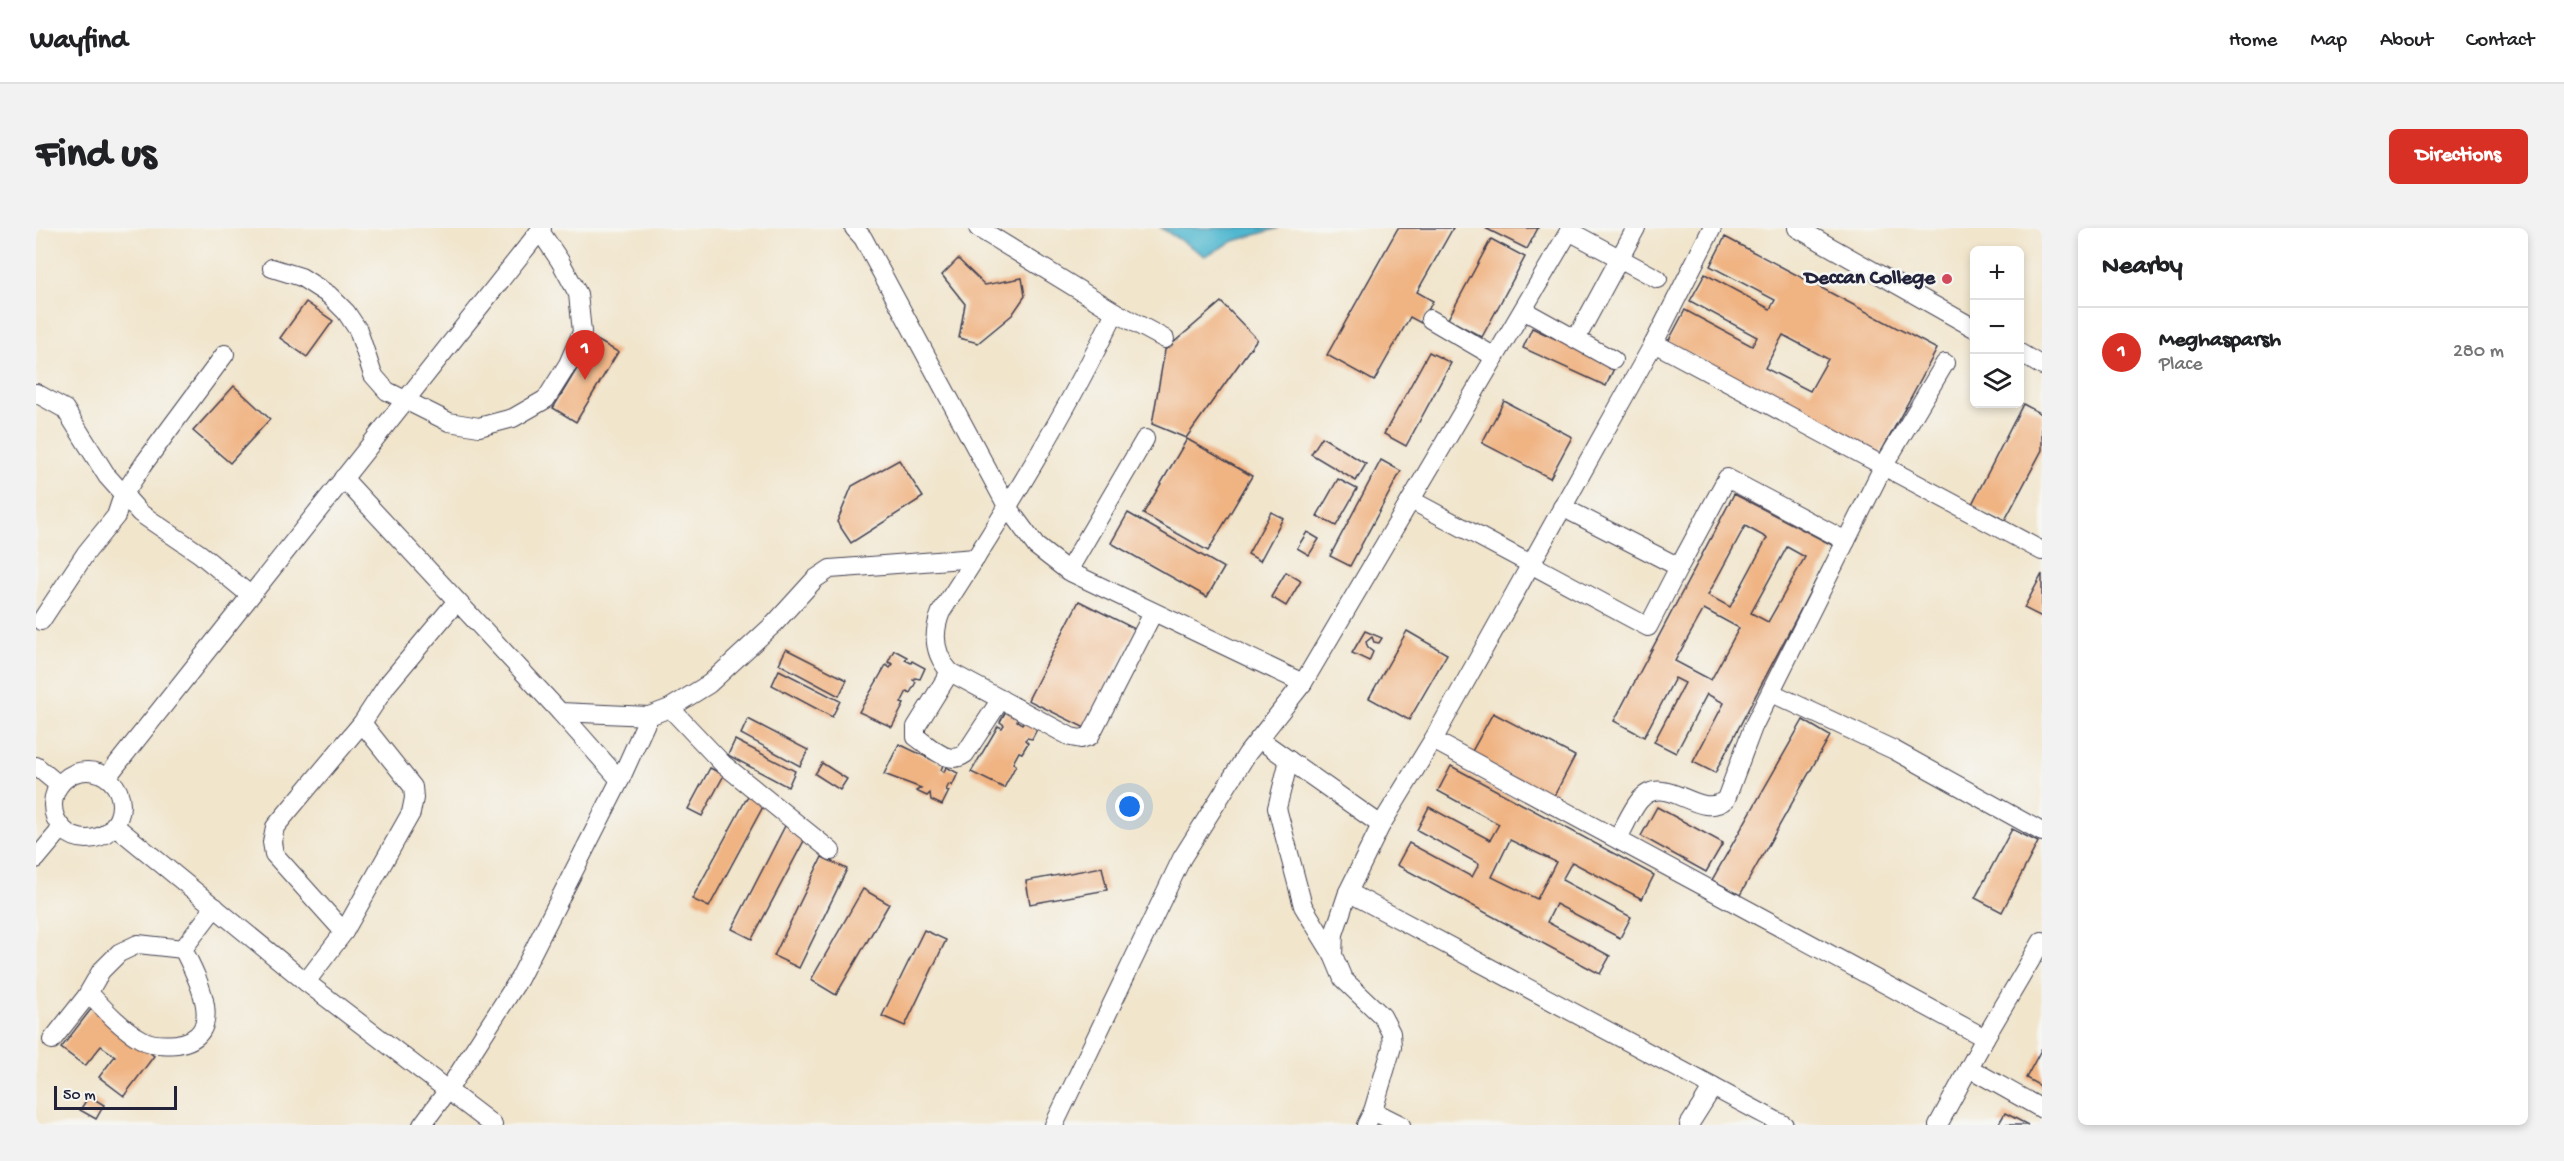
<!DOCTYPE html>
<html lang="en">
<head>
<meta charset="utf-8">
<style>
  body { margin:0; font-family:"Gochi Hand",sans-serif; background:#f2f2f2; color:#202124 }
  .controls { position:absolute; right:18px; top:18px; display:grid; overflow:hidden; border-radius:9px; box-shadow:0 3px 9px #0003 }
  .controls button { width:54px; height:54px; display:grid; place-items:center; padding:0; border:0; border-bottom:2px solid #e0e0e0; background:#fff; color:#202124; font:30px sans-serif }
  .scale { position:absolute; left:18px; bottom:15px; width:123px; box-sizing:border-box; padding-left:6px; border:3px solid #22223b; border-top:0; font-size:16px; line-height:21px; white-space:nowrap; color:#22223b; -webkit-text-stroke:4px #f6f6f2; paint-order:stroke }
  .you { position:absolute; left:1094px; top:579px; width:21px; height:21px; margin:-15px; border:4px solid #fff; border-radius:50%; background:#1a73e8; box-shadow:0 0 0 9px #1a73e833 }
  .badge { display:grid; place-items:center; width:39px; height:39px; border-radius:50%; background:#d93025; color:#fff; font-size:20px; font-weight:700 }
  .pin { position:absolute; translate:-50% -50px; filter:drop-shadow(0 2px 3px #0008) }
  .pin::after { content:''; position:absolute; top:32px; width:21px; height:18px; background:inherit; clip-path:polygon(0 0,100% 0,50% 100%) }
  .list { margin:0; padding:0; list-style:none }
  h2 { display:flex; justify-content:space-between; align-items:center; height:78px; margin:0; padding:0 24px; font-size:26px }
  h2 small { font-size:20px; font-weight:400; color:#757577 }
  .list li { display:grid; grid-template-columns:39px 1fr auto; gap:18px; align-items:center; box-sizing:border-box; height:90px; padding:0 24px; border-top:2px solid #e0e0e0 }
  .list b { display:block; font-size:22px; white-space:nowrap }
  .list p { margin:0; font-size:20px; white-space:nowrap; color:#757577 }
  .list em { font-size:20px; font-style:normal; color:#757577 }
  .icon { flex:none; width:33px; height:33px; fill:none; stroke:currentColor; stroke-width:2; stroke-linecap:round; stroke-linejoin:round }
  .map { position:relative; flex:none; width:2006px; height:897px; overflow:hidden; border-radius:9px }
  header { display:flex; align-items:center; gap:36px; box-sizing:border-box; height:84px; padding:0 30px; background:#fff; border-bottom:2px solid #e0e0e0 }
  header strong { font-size:28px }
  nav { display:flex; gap:33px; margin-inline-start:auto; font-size:21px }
  .intro { display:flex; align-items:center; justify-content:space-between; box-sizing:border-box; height:144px; padding:0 36px }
  h1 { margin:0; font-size:42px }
  .button { padding:15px 27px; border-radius:9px; background:#d93025; color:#fff; font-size:21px; font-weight:700 }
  main { display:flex; gap:36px; padding:0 36px }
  aside { flex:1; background:#fff; border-radius:9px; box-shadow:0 3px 9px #0003 }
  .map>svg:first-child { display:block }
  .water { fill:#50b7cf; stroke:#396c85; stroke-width:1.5 }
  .building { fill:#f0b382; fill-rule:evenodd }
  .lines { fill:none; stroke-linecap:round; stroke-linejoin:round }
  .minor-casing { stroke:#413f51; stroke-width:20 }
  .minor { stroke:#fff; stroke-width:18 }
  .poi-dot { fill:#d1495b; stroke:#f6f6f2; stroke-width:2 }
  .labels { text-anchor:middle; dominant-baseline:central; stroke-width:5; stroke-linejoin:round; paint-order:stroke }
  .poi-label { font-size:21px; font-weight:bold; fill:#22223b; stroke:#f6f6f2; text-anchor:end }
</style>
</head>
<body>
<header>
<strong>Wayfind</strong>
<nav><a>Home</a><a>Map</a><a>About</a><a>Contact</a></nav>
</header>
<div class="intro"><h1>Find us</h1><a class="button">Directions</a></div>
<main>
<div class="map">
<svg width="2006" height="897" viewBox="0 0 2006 897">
  <rect width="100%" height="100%" fill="#f6f6f2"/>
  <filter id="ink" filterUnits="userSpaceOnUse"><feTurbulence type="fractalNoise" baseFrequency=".0167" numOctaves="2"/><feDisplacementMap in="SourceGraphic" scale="12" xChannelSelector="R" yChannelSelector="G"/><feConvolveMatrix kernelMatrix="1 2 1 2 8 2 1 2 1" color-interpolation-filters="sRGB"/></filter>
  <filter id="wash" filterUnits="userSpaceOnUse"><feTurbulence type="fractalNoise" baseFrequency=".008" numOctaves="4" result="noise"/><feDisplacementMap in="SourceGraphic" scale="24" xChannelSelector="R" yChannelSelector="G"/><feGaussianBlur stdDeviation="1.35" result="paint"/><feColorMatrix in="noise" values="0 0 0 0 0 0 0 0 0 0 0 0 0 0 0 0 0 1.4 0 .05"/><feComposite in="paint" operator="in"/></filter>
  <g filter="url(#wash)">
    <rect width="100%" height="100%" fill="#f1e5cc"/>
    <path class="water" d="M1125 0H1243L1198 13 1169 28Z"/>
    <g id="blocks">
      <g class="building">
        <path d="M1362 0H1417L1381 64 1397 73 1385 95 1374 89 1338 153 1291 127Z"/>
        <path d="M1449 0H1502L1491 21Z"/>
        <path d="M1689 9 1901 121 1844 226 1632 114 1649 82 1716 118 1721 109 1654 73 1669 46 1734 81 1739 72 1674 38ZM1747 107 1792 131 1774 163 1729 140Z"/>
        <path d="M1455 11 1489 29 1446 109 1412 91Z"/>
        <path d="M922 31 949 57 986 50 989 68 976 87 942 115 923 110 929 76 906 47Z"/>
        <path d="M270 74 297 93 271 129 244 110Z"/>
        <path d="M1185 74 1221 111 1150 210 1116 196 1129 122Z"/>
        <path d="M1496 100 1579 138 1570 158 1487 120Z"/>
        <path d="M559 111 582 124 540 194 517 180Z"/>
        <path d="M1393 124 1415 135 1370 218 1348 206Z"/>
        <path d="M198 158 234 191 194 235 157 203Z"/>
        <path d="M1468 173 1536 209 1514 250 1446 215Z"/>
        <path d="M1987 176 2006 186V222L1969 292 1936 276Z"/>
        <path d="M1286 209 1330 236 1320 253 1275 226Z"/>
        <path d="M1151 211 1216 248 1172 323 1107 286Z"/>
        <path d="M863 232 887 269 815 315 801 294 816 258Z"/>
        <path d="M1345 232 1365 243 1314 338 1294 328Z"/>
        <path d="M1302 251 1321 261 1300 298 1281 288Z"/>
        <path d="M1698 266 1798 318 1679 545 1657 534 1688 475 1671 466 1640 525 1618 514 1649 455 1639 450 1608 509 1578 493ZM1709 298 1731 310 1694 379 1672 367ZM1751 319 1769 329 1732 394 1715 385ZM1668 381 1703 400 1675 452 1639 433Z"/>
        <path d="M1235 284 1247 290 1224 333 1212 326Z"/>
        <path d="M1092 285 1188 340 1171 369 1075 315Z"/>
        <path d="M1271 304 1283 311 1273 327 1261 320Z"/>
        <path d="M1250 344 1265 353 1250 378 1235 369Z"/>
        <path d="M2006 346V389L1988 380Z"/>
        <path d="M1043 373 1099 401 1049 500 992 472Z"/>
        <path d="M1329 403 1346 410 1343 415 1338 414 1336 409 1330 414 1332 420 1337 424 1333 433 1316 425Z"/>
        <path d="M1371 403 1411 426 1373 492 1333 470Z"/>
        <path d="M750 421 811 452 803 468 743 436Z"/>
        <path d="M858 422 871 429 869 432 875 435 876 433 889 440 884 451 879 450 877 452 880 454 874 465 871 463 865 475 868 476 856 499 823 484 850 437 854 440 857 436 852 434Z"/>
        <path d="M743 442 804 473 796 489 736 457Z"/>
        <path d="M970 483 982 489 981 493 986 496 988 493 1001 501 996 511 991 510 989 512 992 515 986 525 983 524 977 535 980 537 968 560 935 544 962 498 966 500 968 497 964 494Z"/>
        <path d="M1457 485 1539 528 1517 570 1434 527Z"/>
        <path d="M712 491 772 522 764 538 705 506Z"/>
        <path d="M1767 492 1794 508 1704 667 1676 652Z"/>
        <path d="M699 512 759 543 752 559 692 527Z"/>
        <path d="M863 516 907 537 905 542 908 544 910 539 922 545 916 558 913 556 910 562 913 563 906 577 895 572 894 565 891 568 880 563 885 560 848 546Z"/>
        <path d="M786 535 811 551 804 562 779 546Z"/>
        <path d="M1415 538 1618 647 1606 671 1536 634 1526 652 1595 689 1584 710 1520 676 1511 694 1574 728 1564 746 1361 637 1373 615 1436 649 1443 636 1381 602 1393 579 1454 612 1463 596 1402 563ZM1474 612 1520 634 1501 671 1456 649Z"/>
        <path d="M674 540 688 547 666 588 652 581Z"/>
        <path d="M713 566 729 575 673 679 656 671Z"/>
        <path d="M1621 579 1687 615 1670 644 1605 608Z"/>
        <path d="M750 596 771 607 716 711 696 701Z"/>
        <path d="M1976 601 2002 614 1966 684 1939 670Z"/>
        <path d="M786 629 811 641 763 740 738 728Z"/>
        <path d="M1066 639 1071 662 994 676 990 653Z"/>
        <path d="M827 661 853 676 800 767 775 752Z"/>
        <path d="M888 702 910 712 869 798 846 788Z"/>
        <path d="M56 780 118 828 88 868 63 849 79 828 65 818 49 838 25 820Z"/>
        <path d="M2006 820V859L1990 850Z"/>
        <path d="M53 868 68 877 60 891 44 882Z"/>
        <path d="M1969 885 1992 897H1962Z"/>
      </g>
    </g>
  </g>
  <g filter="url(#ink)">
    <use href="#blocks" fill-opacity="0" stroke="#413f51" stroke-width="1.5"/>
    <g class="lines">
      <g class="minor-casing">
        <g id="minor">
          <path d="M818 0 827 10 972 280 1000 318 1032 343 1267 455"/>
          <path d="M942 0 1079 84C1029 188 968 287 905 384 896 406 898 426 914 444L1035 509 1045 511 1054 508 1117 385"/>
          <path d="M1761 0 1938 100"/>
          <path d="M1533 3 1622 51"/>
          <path d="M236 40 265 49 293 67 310 84 322 102 337 147 351 163 413 194 443 199 477 190 510 171 532 136 546 104 542 66 524 33 504 3"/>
          <path d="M1487 82 1577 132"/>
          <path d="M1079 84 1129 111"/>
          <path d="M1394 91 1459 129"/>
          <path d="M1540 111 1600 0"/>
          <path d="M1618 115 2006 323"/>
          <path d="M1984 125 2006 138"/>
          <path d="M0 165 29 181 71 248 104 285 164 326 214 367"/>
          <path d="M307 250 524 484 613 488 634 480 673 456 739 395 779 351 794 341 940 330"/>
          <path d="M1375 272 1612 399 1643 339 1526 279"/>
          <path d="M1643 339 1691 250 1810 313"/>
          <path d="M1032 343 1109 211"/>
          <path d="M5 393 50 325 80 288 87 267 109 234 189 126"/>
          <path d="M914 444 880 499V509C895 519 912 538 929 526L965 471"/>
          <path d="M1736 465 1858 522 2006 604"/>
          <path d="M634 480 687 536 795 623"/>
          <path d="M524 484 584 552"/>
          <path d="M1223 511 1345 597"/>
          <path d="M1397 512 1949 810"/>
          <path d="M1253 532 1241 580 1267 678 1297 727"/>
          <path d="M0 538 23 557"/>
          <circle cx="51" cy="577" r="34"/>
          <path d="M71 549 506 0"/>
          <path d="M78 597 270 754 457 897"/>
          <path d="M1582 610C1589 598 1595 583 1603 573 1629 541 1663 595 1690 571L1717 499 1847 239 1909 135"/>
          <path d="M0 631 26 600"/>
          <path d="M1312 664 1748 897"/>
          <path d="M308 704 238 626 236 614 239 599 326 495 351 457 421 373"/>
          <path d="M270 754 308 704 375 585 378 570 377 559 326 495"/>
          <path d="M53 765C68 781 85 800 105 811 114 817 130 817 141 816 193 808 161 749 147 721"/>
          <path d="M16 812 50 769 65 743 83 725 102 716 147 721 179 679"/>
          <path d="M1933 840 2006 881"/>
          <path d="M1337 883 1365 897"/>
          <path d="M386 897 412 862 483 751 584 552 613 488"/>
          <path d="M1018 897 1146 630 1211 526 1267 455 1535 0"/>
          <path d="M1330 897 1337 883 1356 819 1355 805 1346 788 1307 751 1297 727 1298 706 1312 664 1345 597 1397 512 1618 115 1676 0"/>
          <path d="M1653 897 1677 859"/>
          <path d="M1902 897 1949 810 2006 713"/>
        </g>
      </g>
      <use href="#minor" class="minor"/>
    </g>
  </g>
  <circle class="poi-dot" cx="1911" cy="51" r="6"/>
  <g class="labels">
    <g class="poi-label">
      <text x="1899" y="51">Deccan College</text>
    </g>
  </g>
</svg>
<div class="controls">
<button>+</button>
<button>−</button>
<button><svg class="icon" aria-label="layers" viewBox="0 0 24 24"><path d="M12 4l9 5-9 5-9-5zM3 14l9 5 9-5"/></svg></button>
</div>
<div class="scale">50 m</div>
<div class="you"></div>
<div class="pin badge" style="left:549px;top:152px">1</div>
</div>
<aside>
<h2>Nearby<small></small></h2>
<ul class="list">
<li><span class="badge">1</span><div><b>Meghasparsh</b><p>Place</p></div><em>280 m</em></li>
</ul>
</aside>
</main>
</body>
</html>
